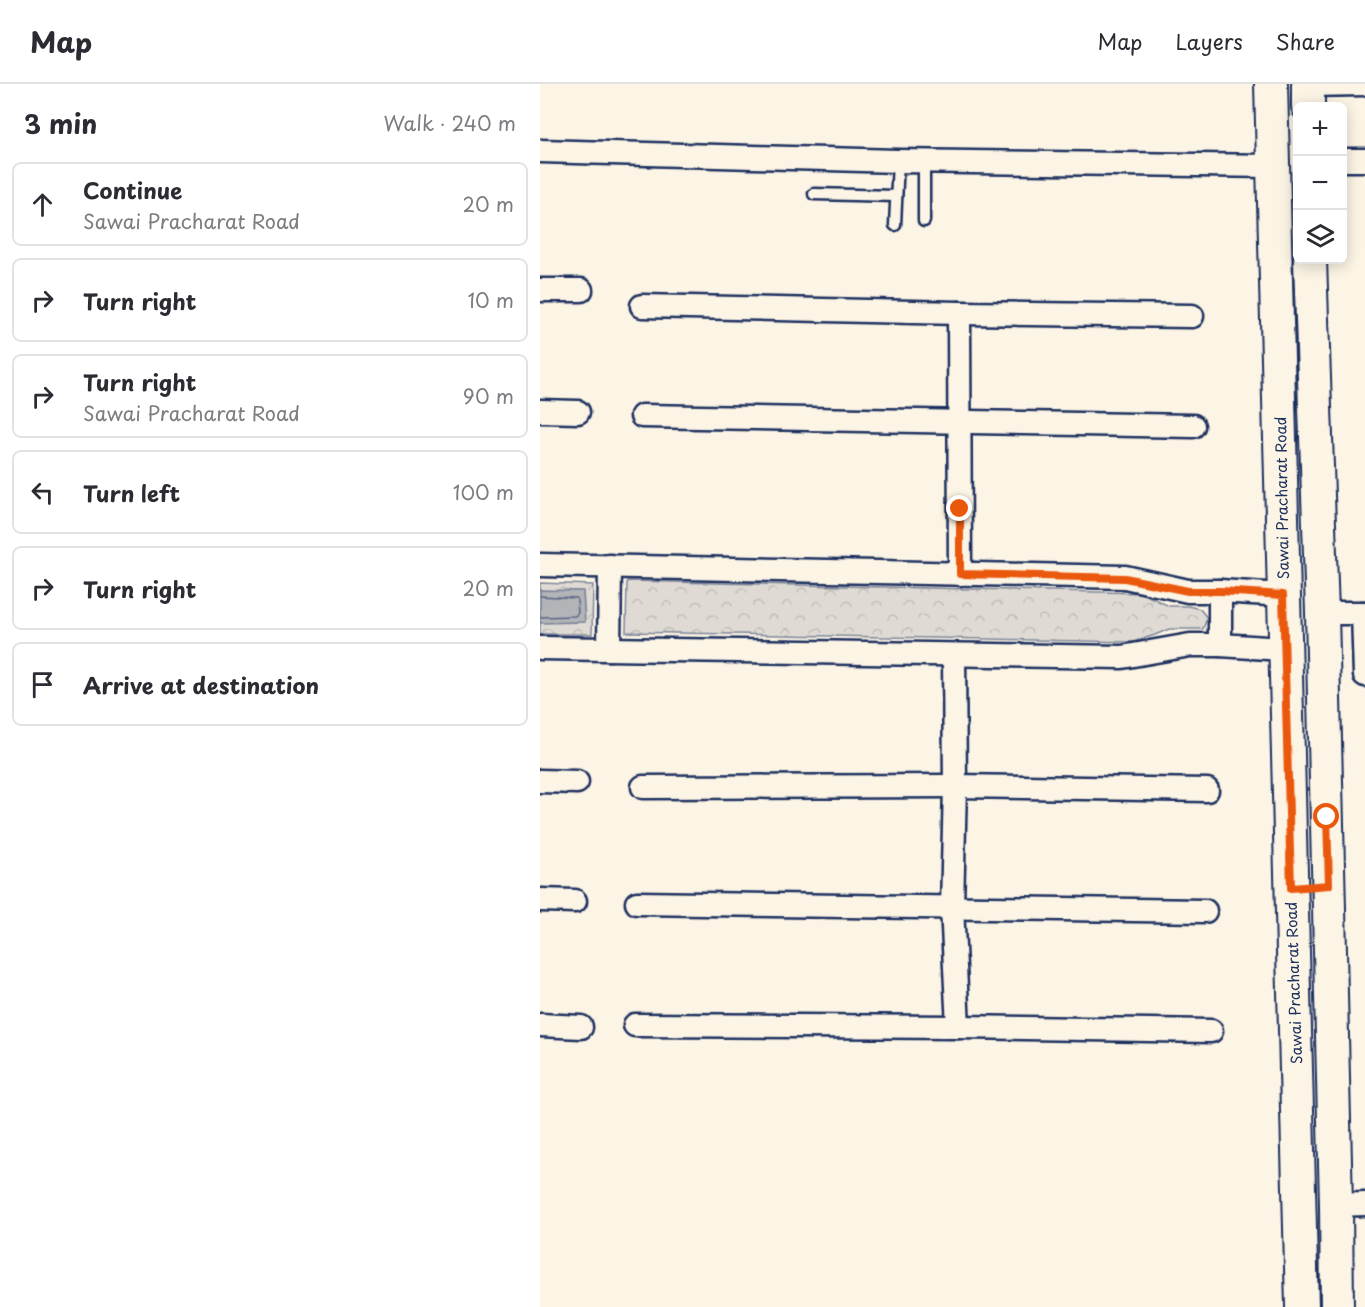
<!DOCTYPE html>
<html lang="en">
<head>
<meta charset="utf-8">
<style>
  body { margin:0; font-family:"Playpen Sans",sans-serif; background:#f7f7f7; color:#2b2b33 }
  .controls { position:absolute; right:18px; top:18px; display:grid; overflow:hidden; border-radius:9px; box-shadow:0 3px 15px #0003 }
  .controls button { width:54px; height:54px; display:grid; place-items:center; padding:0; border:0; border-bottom:2px solid #e1e1e2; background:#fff; color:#2b2b33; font:30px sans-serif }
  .stop { position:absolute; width:18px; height:18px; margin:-14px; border:4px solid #ea580c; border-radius:50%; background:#fff }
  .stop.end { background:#ea580c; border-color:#fff; box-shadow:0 2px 6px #0008 }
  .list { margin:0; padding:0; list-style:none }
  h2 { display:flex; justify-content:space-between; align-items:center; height:78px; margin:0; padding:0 24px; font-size:26px }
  h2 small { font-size:20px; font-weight:400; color:#7c7c81 }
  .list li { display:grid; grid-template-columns:39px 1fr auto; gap:18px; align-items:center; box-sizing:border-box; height:84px; margin:0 12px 12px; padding:0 12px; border:2px solid #e1e1e2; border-radius:9px }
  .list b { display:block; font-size:22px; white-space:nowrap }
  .list p { margin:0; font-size:20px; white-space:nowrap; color:#7c7c81 }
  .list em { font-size:20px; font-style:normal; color:#7c7c81 }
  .icon { flex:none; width:33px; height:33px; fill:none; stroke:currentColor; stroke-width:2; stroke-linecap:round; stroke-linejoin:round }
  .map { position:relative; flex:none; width:825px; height:1223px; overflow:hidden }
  header { display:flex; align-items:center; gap:36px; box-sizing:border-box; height:84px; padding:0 30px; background:#fff; border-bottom:2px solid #e1e1e2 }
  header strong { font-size:28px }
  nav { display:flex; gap:33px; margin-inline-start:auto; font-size:21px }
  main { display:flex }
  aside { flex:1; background:#fff }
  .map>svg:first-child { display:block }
  .forest { fill:url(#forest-crowns); stroke:#7d8599; stroke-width:1.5 }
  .water { fill:#b2b4b8; stroke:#767f94; stroke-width:1.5 }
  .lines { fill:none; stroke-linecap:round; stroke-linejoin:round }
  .shore { stroke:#576482; stroke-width:1.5 }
  .service-casing { stroke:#1b2f5e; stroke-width:15 }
  .minor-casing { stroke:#1b2f5e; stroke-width:27 }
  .secondary-casing { stroke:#1b2f5e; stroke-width:36 }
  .service { stroke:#fcf5e5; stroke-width:10 }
  .minor { stroke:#fcf5e5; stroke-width:22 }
  .secondary { stroke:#fcf5e5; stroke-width:32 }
  .route { stroke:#ea580c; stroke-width:8 }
  .labels { text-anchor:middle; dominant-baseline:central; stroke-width:4.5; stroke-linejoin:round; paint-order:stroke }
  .street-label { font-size:15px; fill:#1b2f5e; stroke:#fcf5e5 }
</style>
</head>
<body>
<header>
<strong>Map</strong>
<nav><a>Map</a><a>Layers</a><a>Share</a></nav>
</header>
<main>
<aside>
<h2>3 min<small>Walk · 240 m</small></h2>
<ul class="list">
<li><svg class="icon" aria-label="ahead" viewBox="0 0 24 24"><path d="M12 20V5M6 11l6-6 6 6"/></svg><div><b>Continue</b><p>Sawai Pracharat Road</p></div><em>20 m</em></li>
<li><svg class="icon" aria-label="right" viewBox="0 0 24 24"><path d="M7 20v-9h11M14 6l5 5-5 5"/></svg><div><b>Turn right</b></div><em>10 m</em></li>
<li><svg class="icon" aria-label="right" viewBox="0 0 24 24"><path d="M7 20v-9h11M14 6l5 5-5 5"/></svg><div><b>Turn right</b><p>Sawai Pracharat Road</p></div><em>90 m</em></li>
<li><svg class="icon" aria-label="left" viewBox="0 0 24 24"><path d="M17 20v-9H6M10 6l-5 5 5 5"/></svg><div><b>Turn left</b></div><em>100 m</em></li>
<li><svg class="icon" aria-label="right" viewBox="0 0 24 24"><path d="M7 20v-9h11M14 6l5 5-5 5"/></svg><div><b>Turn right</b></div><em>20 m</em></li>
<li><svg class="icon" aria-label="arrive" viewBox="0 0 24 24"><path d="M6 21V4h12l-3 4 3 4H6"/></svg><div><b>Arrive at destination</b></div></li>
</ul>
</aside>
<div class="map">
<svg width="825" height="1223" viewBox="0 0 825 1223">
  <defs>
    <pattern id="forest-crowns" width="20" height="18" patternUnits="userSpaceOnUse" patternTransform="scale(1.5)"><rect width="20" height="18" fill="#dfdbd4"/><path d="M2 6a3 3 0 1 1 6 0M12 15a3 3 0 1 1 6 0" fill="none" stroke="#bfbcb8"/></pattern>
  </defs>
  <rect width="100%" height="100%" fill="#fcf5e5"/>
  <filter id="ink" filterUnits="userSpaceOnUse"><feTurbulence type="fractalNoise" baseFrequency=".0167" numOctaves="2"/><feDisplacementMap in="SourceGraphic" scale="12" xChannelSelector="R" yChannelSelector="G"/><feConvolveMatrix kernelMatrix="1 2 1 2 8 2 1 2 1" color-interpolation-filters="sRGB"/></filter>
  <g filter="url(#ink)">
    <g class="forest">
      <path d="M87 497 602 509 629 522H648L660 525 667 534 663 545H629L615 551 593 558 86 548Z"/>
      <path d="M0 499 53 501 52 550H0Z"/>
    </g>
    <path class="water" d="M0 506 43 507 45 538 0 539Z"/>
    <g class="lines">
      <path class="shore" d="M0 512 36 514 37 516 38 529 35 532 0 533"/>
      <g class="service-casing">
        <g id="service">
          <path d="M384 77V137"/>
          <path d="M274 110 356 112"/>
          <path d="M355 141 358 77"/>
        </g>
      </g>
      <g class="minor-casing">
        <g id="minor">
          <path d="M768 1 824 0"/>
          <path d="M0 67 358 77 733 82"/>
          <path d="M802 76H825"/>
          <path d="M0 206H41"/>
          <path d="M102 222 419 229 652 232"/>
          <path d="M419 229 420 490"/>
          <path d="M0 327 38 328"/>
          <path d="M102 332 653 342"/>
          <path d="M0 481 585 493 648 507H680L743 511"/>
          <path d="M680 507V561"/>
          <path d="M782 529H825"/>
          <path d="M823 529 825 591"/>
          <path d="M0 564 582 573 650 561H680L744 565"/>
          <path d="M69 565 70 482"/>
          <path d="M414 571 415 702 412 823 418 943"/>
          <path d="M0 697 37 698"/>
          <path d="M103 703 415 702 667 706"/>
          <path d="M0 816 35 817"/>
          <path d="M97 819 665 827"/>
          <path d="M0 941 41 943"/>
          <path d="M95 941 418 943 671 947"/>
          <path d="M796 1121 825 1120"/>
        </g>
      </g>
      <g class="secondary-casing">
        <g id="secondary">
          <path d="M731 0 762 1223"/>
          <path d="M768 22V0"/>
          <path d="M770 176 782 529 796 1121 797 1223"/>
        </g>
      </g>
      <use href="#service" class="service"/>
      <use href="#minor" class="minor"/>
      <use href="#secondary" class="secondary"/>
    </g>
  </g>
  <g class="lines" filter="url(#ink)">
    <path class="route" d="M420 425V490L585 494 648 507H680L743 511 751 804 789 801 787 733"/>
  </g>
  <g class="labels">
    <g class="street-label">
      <text transform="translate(741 414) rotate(-91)">Sawai Pracharat Road</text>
      <text transform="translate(753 899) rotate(-92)">Sawai Pracharat Road</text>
    </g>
  </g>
</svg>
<div class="controls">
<button>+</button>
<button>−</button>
<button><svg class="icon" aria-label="layers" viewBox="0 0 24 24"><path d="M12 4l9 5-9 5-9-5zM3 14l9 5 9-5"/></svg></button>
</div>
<div class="stop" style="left:787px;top:733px"></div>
<div class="stop end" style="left:420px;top:425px"></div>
</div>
</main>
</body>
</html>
